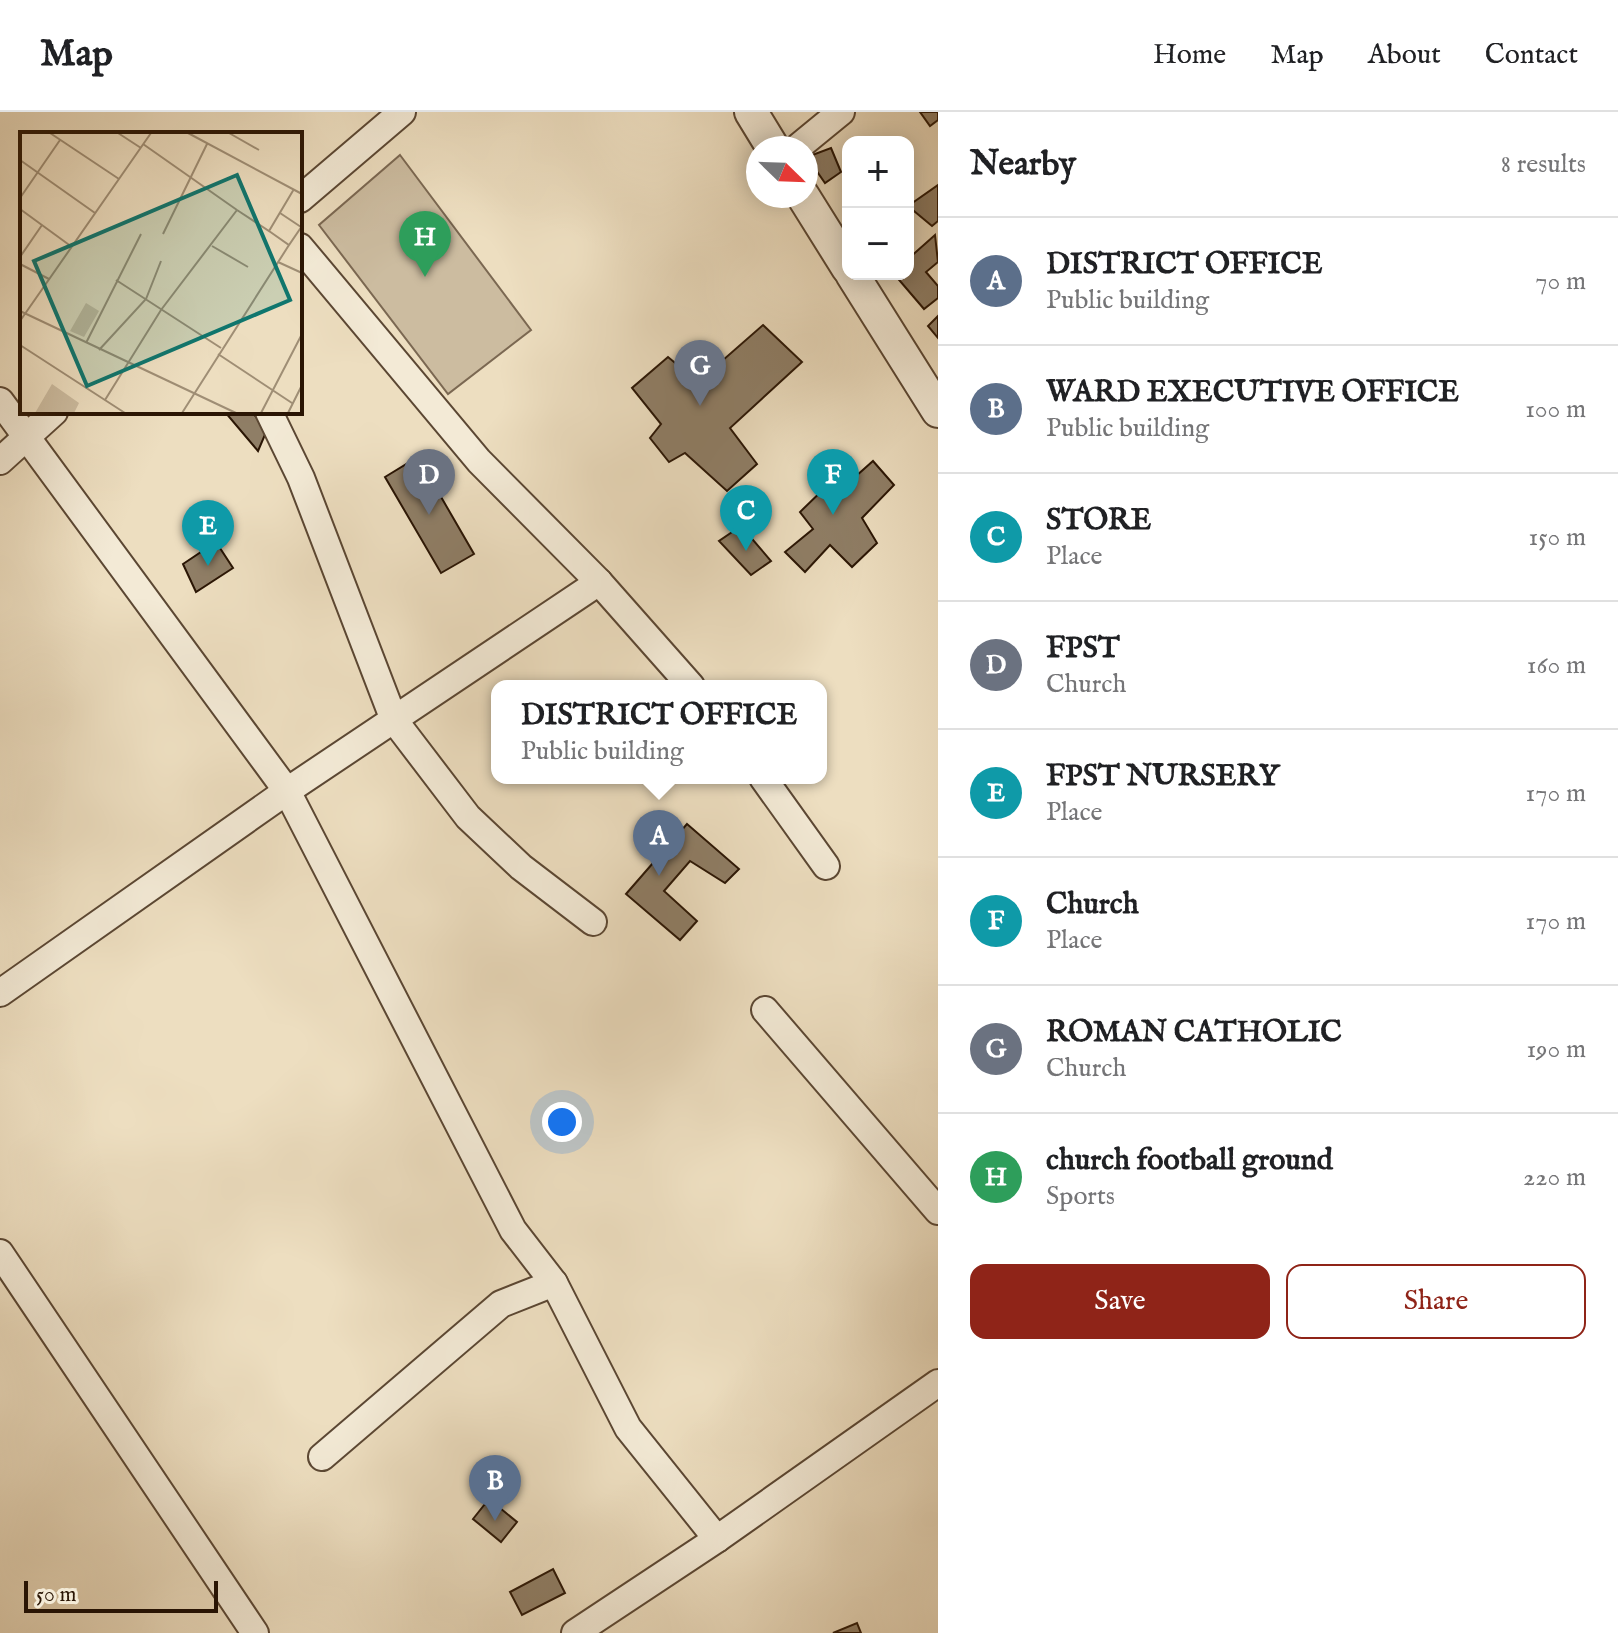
<!DOCTYPE html>
<html lang="en">
<head>
<meta charset="utf-8">
<style>
  body { margin:0; font-family:"IM FELL English",serif; background:#f6f6f6; color:#202124 }
  .controls { position:absolute; right:24px; top:24px; display:grid; overflow:hidden; border-radius:16px; box-shadow:0 4px 20px #0003 }
  .controls button { width:72px; height:72px; display:grid; place-items:center; padding:0; border:0; border-bottom:2px solid #e0e0e0; background:#fff; color:#202124; font:40px sans-serif }
  .compass { position:absolute; left:746px; top:24px; width:72px; height:72px; border-radius:50%; background:#fff; box-shadow:0 4px 20px #0003; rotate:113deg }
  .scale { position:absolute; left:24px; bottom:20px; width:194px; box-sizing:border-box; padding-left:8px; border:4px solid #2a1504; border-top:0; font-size:22px; line-height:28px; white-space:nowrap; color:#2a1504; -webkit-text-stroke:6px #f3ead6; paint-order:stroke }
  .you { position:absolute; left:562px; top:1010px; width:28px; height:28px; margin:-20px; border:6px solid #fff; border-radius:50%; background:#1a73e8; box-shadow:0 0 0 12px #1a73e833 }
  .badge { display:grid; place-items:center; width:52px; height:52px; border-radius:50%; background:#8f2418; color:#fff; font-size:26px; font-weight:700 }
  .pin { position:absolute; translate:-50% -66px; filter:drop-shadow(0 2px 4px #0008) }
  .pin::after { content:''; position:absolute; top:42px; width:28px; height:24px; background:inherit; clip-path:polygon(0 0,100% 0,50% 100%) }
  .popup { position:absolute; left:491px; top:568px; width:336px; height:104px; box-sizing:border-box; display:grid; place-content:center; border-radius:16px; background:#fff; filter:drop-shadow(0 2px 6px #0005); font-size:26px; white-space:nowrap; color:#757577 }
  .popup b { font-size:30px; color:#202124 }
  .popup::after { content:''; position:absolute; left:50%; top:100%; margin-left:-16px; border:16px solid transparent; border-top-color:#fff }
  .list { margin:0; padding:0; list-style:none }
  h2 { display:flex; justify-content:space-between; align-items:center; height:104px; margin:0; padding:0 32px; font-size:34px }
  h2 small { font-size:26px; font-weight:400; color:#757577 }
  .list li { display:grid; grid-template-columns:52px 1fr auto; gap:24px; align-items:center; box-sizing:border-box; height:128px; padding:0 32px; border-top:2px solid #e0e0e0 }
  .list b { display:block; font-size:30px; white-space:nowrap }
  .list p { margin:0; font-size:26px; white-space:nowrap; color:#757577 }
  .list em { font-size:26px; font-style:normal; color:#757577 }
  .actions { display:flex; gap:16px; padding:24px 32px }
  .actions a { flex:1; padding:18px 0; border:2px solid #8f2418; border-radius:16px; text-align:center; font-size:28px; color:#8f2418 }
  .actions .main { background:#8f2418; color:#fff }
  .map { position:relative; flex:none; width:938px; height:1521px; overflow:hidden }
  header { display:flex; align-items:center; gap:48px; box-sizing:border-box; height:112px; padding:0 40px; background:#fff; border-bottom:2px solid #e0e0e0 }
  header strong { font-size:38px }
  nav { display:flex; gap:44px; margin-inline-start:auto; font-size:28px }
  main { display:flex }
  aside { flex:1; background:#fff }
  .map>svg:first-child { display:block }
  .green { fill:#ccbca0; stroke:#7b6852; stroke-width:2 }
  .building { fill:#8f7e66; stroke:#2a1504; stroke-width:2 }
  .lines { fill:none; stroke-linecap:round; stroke-linejoin:round }
  .minor-casing { stroke:#5b4733; stroke-width:30 }
  .tertiary-casing { stroke:#5b4733; stroke-width:36 }
  .minor { stroke:#f3ead6; stroke-width:26 }
  .tertiary { stroke:#f3ead6; stroke-width:32 }
  .inset-road { fill:none; stroke:#9f8e75; stroke-width:2 }
  .view { fill:#0f766e; fill-opacity:0.15; stroke:#0f766e; stroke-width:4 }
  .inset-edge { fill:none; stroke:#2a1504; stroke-width:4 }
</style>
</head>
<body>
<header>
<strong>Map</strong>
<nav><a>Home</a><a>Map</a><a>About</a><a>Contact</a></nav>
</header>
<main>
<div class="map">
<svg width="938" height="1521" viewBox="0 0 938 1521">
  <rect width="100%" height="100%" fill="#eddec0"/>
  <filter id="stains"><feTurbulence type="fractalNoise" baseFrequency=".0025" numOctaves="4"/><feColorMatrix values="0 0 0 0 .2 0 0 0 0 .09 0 0 0 0 .02 0 0 0 .5 -.17"/></filter>
  <radialGradient id="worn" r=".72"><stop offset=".6" stop-color="#630" stop-opacity="0"/><stop offset="1" stop-color="#630" stop-opacity=".3"/></radialGradient>
  <path class="green" d="M400 43 531 218 448 282 319 113Z"/>
  <g class="building">
    <path d="M920 0H938V8L930 14Z"/>
    <path d="M831 36 841 60 825 71 807 45Z"/>
    <path d="M938 73V109L932 114 908 94Z"/>
    <path d="M935 123 938 150 926 160 938 174V186L924 197 894 162H908V147Z"/>
    <path d="M938 204V226L928 214Z"/>
    <path d="M763 213 802 250 730 316 757 352 727 379 685 341 669 350 650 326 661 312 632 276 668 245 698 270Z"/>
    <path d="M225 300H252L267 318 258 339Z"/>
    <path d="M418 345 474 442 441 461 385 365Z"/>
    <path d="M873 349 894 373 862 406 877 431 852 455 830 433 805 460 785 440 813 417 800 400 831 370 837 381Z"/>
    <path d="M741 414 771 449 751 463 719 429Z"/>
    <path d="M216 430 233 456 196 480 183 452Z"/>
    <path d="M687 712 739 757 725 771 690 749 664 779 697 809 680 828 626 782Z"/>
    <path d="M489 1387 517 1410 501 1430 473 1407Z"/>
    <path d="M553 1457 565 1481 522 1503 510 1480Z"/>
    <path d="M857 1511 861 1521H833Z"/>
  </g>
  <g class="lines">
    <g class="minor-casing">
      <g id="minor">
        <path d="M797 36 841 0"/>
        <path d="M300 87 402 0"/>
        <path d="M300 135 479 349 599 470 691 574"/>
        <path d="M0 289 287 679 513 1118 554 1171 628 1316 717 1427 575 1521"/>
        <path d="M269 300 301 366 394 608 468 705 521 755 593 810"/>
        <path d="M0 349 54 300"/>
        <path d="M763 666 826 754"/>
        <path d="M0 881 287 679 599 470"/>
        <path d="M765 898 938 1099"/>
        <path d="M0 1141 255 1521"/>
        <path d="M322 1345 501 1192 554 1171"/>
        <path d="M717 1427 938 1271"/>
      </g>
    </g>
    <g class="tertiary-casing">
      <g id="tertiary">
        <path d="M751 0 773 36"/>
        <path d="M803 84 848 156"/>
        <path d="M852 162 938 299"/>
      </g>
    </g>
    <use href="#minor" class="minor"/>
    <use href="#tertiary" class="tertiary"/>
  </g>
  <g transform="translate(20 20)">
    <rect width="282" height="282" fill="#eddec0"/>
    <path d="M66 171 79 179 64 205 50 199ZM32 252 59 271 54 281H15Z" fill="#ccbca0"/>
    <path class="inset-road" d="M30 1 99 47M98 1 121 16M168 1 282 62M209 1 239 18M123 12 217 78M0 28 75 81M0 66 40 8M0 77 52 115M260 81 281 95M249 99 269 113 282 94M143 102 187 12M192 114 228 135M0 125 22 93M258 130 282 141M0 132 29 147M96 148 201 216M0 179 216 281M0 189 131 1M66 211 121 102M0 213 105 281M79 218 126 167 141 129M198 222 272 271M85 268 141 178 217 78 249 99 274 57M162 281 269 113M241 281 282 202M268 281 282 253"/>
    <path class="view" d="M217 43 270 168 67 254 14 129Z"/>
    <rect width="282" height="282" class="inset-edge"/>
  </g>
  <rect width="100%" height="100%" filter="url(#stains)"/>
  <rect width="100%" height="100%" fill="url(#worn)"/>
</svg>
<div class="controls">
<button>+</button>
<button>−</button>
</div>
<svg class="compass" viewBox="-18 -18 36 36"><path d="M0-13l5 13h-10z" fill="#e53935"/><path d="M0 13l5-13h-10z" fill="#757577"/></svg>
<div class="scale">50 m</div>
<div class="you"></div>
<div class="pin badge" style="left:659px;top:764px;background:#5c6f8a">A</div>
<div class="popup"><b>DISTRICT OFFICE</b>Public building</div>
<div class="pin badge" style="left:495px;top:1409px;background:#5c6f8a">B</div>
<div class="pin badge" style="left:746px;top:439px;background:#0f9aa8">C</div>
<div class="pin badge" style="left:429px;top:403px;background:#6b7280">D</div>
<div class="pin badge" style="left:208px;top:454px;background:#0f9aa8">E</div>
<div class="pin badge" style="left:833px;top:403px;background:#0f9aa8">F</div>
<div class="pin badge" style="left:700px;top:294px;background:#6b7280">G</div>
<div class="pin badge" style="left:425px;top:165px;background:#2e9e5b">H</div>
</div>
<aside>
<h2>Nearby<small>8 results</small></h2>
<ul class="list">
<li><span class="badge" style="background:#5c6f8a">A</span><div><b>DISTRICT OFFICE</b><p>Public building</p></div><em>70 m</em></li>
<li><span class="badge" style="background:#5c6f8a">B</span><div><b>WARD EXECUTIVE OFFICE</b><p>Public building</p></div><em>100 m</em></li>
<li><span class="badge" style="background:#0f9aa8">C</span><div><b>STORE</b><p>Place</p></div><em>150 m</em></li>
<li><span class="badge" style="background:#6b7280">D</span><div><b>FPST</b><p>Church</p></div><em>160 m</em></li>
<li><span class="badge" style="background:#0f9aa8">E</span><div><b>FPST NURSERY</b><p>Place</p></div><em>170 m</em></li>
<li><span class="badge" style="background:#0f9aa8">F</span><div><b>Church</b><p>Place</p></div><em>170 m</em></li>
<li><span class="badge" style="background:#6b7280">G</span><div><b>ROMAN CATHOLIC</b><p>Church</p></div><em>190 m</em></li>
<li><span class="badge" style="background:#2e9e5b">H</span><div><b>church football ground</b><p>Sports</p></div><em>220 m</em></li>
</ul>
<div class="actions"><a class="main">Save</a><a>Share</a></div>
</aside>
</main>
</body>
</html>
